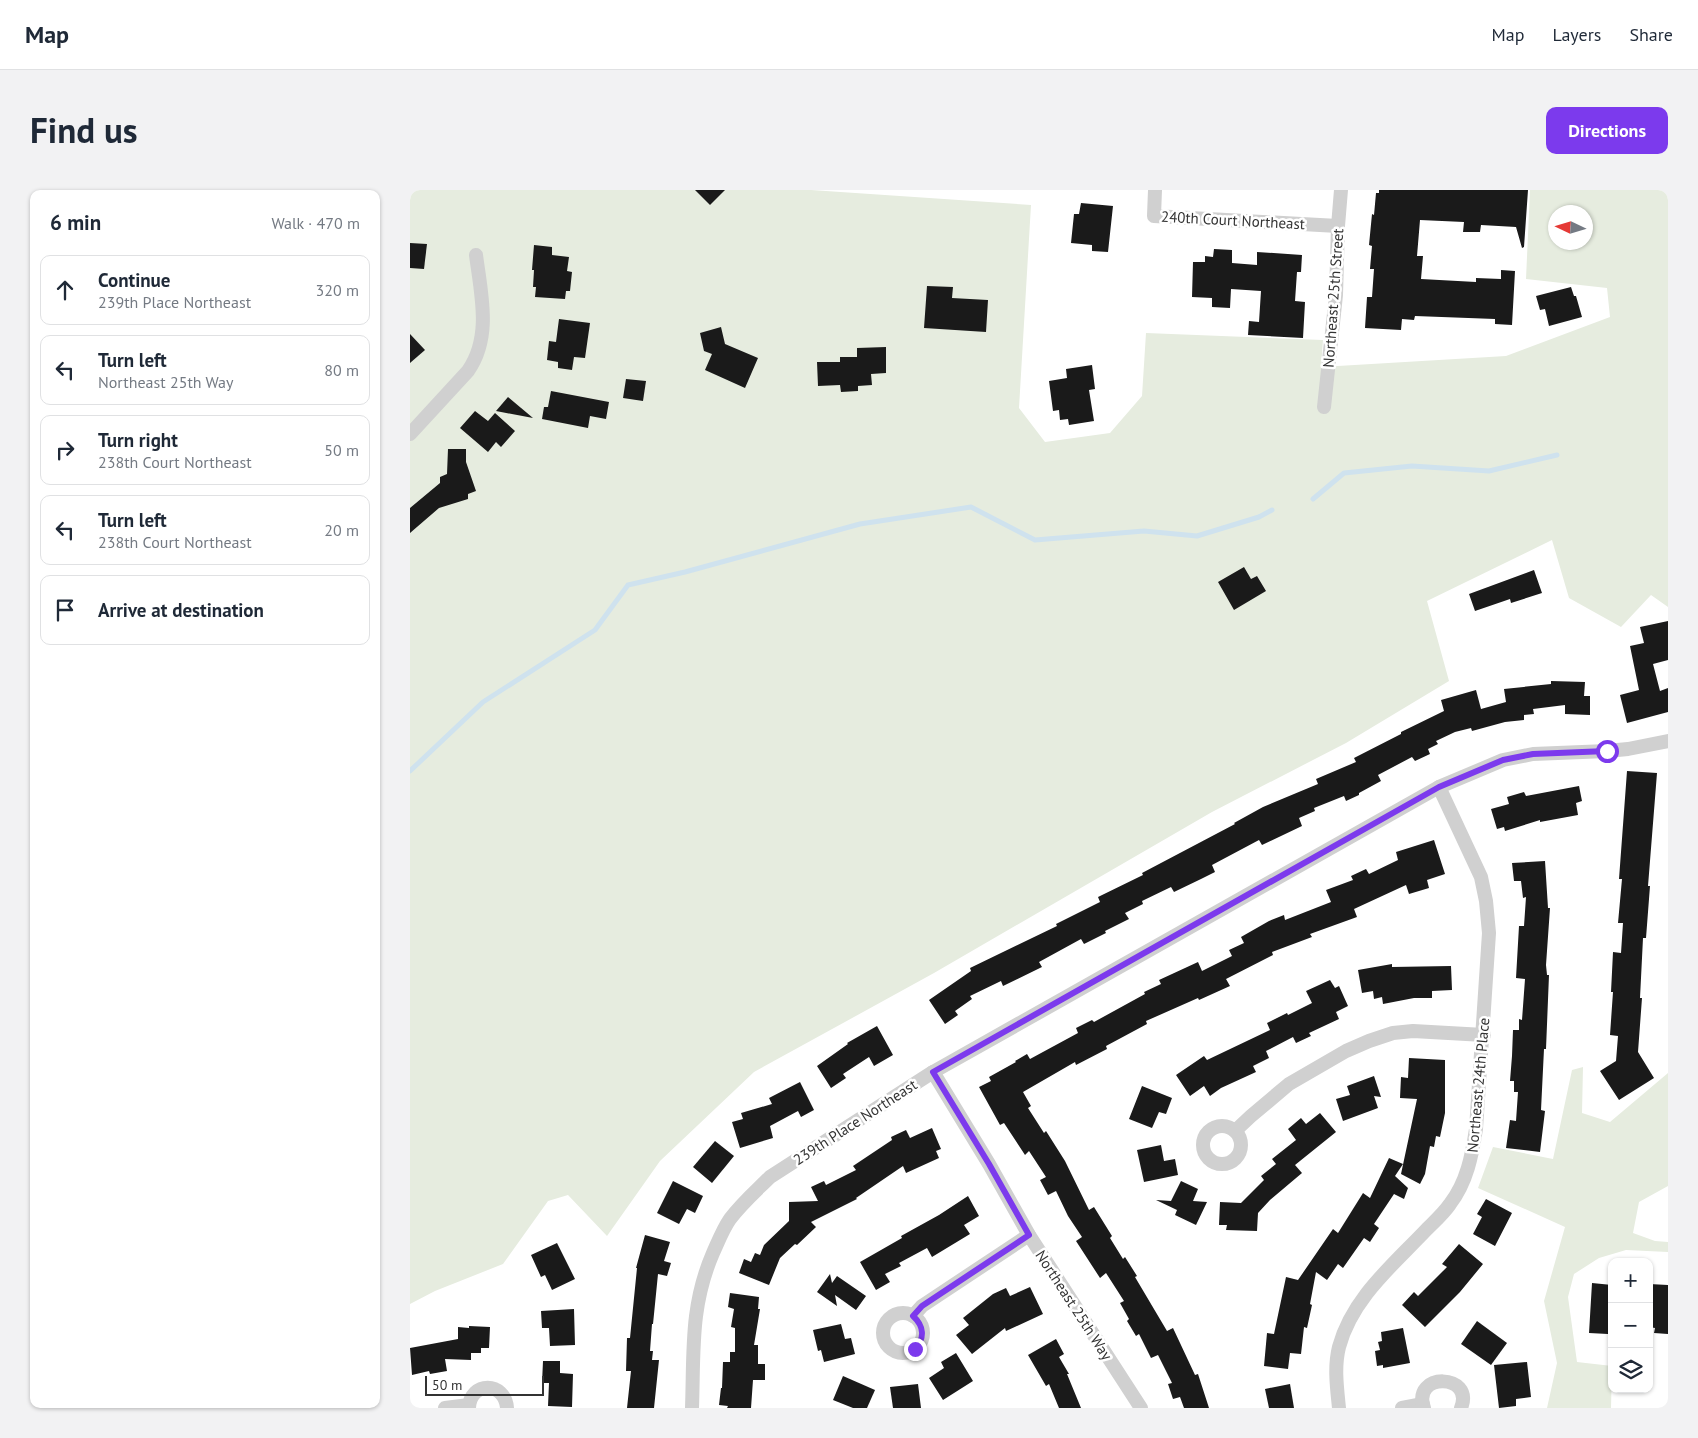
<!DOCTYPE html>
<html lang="en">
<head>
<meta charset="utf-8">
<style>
  body { margin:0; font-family:"PT Sans",sans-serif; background:#f2f2f3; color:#1f2937 }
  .controls { position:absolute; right:15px; bottom:15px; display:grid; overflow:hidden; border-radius:10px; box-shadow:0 1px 4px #0004 }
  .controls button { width:45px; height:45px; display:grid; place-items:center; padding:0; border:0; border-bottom:1px solid #e0e1e3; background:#fff; color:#1f2937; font:25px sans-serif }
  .compass { position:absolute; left:1138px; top:15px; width:45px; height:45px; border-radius:50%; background:#fff; box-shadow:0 1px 4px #0004; rotate:274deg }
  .scale { position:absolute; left:15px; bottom:12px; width:119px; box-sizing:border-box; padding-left:5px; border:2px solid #333; border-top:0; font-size:14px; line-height:18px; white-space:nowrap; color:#333; -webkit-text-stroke:4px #fff; paint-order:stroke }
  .stop { position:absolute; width:15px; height:15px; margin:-11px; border:4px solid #7c3aed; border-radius:50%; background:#fff }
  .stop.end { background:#7c3aed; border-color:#fff; box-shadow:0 1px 5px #0008 }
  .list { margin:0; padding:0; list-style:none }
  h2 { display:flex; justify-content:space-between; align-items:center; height:65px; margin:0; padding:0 20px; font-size:21px }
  h2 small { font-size:16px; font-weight:400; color:#747a83 }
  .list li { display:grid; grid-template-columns:32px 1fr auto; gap:15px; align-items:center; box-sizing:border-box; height:70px; margin:0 10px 10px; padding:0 10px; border:1px solid #e0e1e3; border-radius:10px }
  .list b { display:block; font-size:19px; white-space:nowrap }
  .list p { margin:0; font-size:16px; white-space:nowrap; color:#747a83 }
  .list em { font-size:16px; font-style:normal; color:#747a83 }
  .icon { flex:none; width:28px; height:28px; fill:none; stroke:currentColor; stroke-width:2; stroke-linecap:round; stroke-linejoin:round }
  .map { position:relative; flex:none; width:1258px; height:1218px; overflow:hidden; border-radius:10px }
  header { display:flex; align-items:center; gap:30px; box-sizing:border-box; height:70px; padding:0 25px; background:#fff; border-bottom:1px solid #e0e1e3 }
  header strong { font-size:24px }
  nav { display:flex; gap:28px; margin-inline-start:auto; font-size:18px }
  .intro { display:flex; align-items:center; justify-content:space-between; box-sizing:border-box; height:120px; padding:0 30px }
  h1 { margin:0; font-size:35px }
  .button { padding:12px 22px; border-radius:10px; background:#7c3aed; color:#fff; font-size:18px; font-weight:700 }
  main { display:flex; gap:30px; padding:0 30px }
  aside { flex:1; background:#fff; border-radius:10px; box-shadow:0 1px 4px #0004 }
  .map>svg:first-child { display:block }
  .green { fill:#e6ecdf; fill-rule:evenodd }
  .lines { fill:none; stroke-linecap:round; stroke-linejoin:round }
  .stream { stroke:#cfe2ee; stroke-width:5 }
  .building { fill:#1a1a1a }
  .minor { stroke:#d0d0d0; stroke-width:14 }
  .route { stroke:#7c3aed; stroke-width:6 }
  .labels { text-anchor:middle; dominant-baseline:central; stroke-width:5; stroke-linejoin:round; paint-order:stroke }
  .street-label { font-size:15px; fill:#333; stroke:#fff }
</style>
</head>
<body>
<header>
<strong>Map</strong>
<nav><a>Map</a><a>Layers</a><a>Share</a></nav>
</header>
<div class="intro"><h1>Find us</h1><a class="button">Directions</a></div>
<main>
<aside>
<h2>6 min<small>Walk · 470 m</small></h2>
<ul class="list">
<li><svg class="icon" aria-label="ahead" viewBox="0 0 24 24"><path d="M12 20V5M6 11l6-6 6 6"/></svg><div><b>Continue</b><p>239th Place Northeast</p></div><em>320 m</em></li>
<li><svg class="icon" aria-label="left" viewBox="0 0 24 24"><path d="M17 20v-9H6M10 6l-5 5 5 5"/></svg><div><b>Turn left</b><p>Northeast 25th Way</p></div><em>80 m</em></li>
<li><svg class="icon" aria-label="right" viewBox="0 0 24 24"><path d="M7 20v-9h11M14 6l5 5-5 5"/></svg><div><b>Turn right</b><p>238th Court Northeast</p></div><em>50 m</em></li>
<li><svg class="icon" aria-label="left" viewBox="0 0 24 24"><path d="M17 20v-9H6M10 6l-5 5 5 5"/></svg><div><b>Turn left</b><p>238th Court Northeast</p></div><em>20 m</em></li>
<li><svg class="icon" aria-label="arrive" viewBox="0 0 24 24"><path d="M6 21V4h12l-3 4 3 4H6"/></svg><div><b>Arrive at destination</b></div></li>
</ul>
</aside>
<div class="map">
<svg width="1258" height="1218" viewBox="0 0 1258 1218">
  <rect width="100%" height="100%" fill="#fff"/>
  <g class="green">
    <path d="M0 0H401L621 15 609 218 635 252 700 243 732 206 736 143 913 150 911 177 1096 166 1200 127 1197 98 1116 89 1120 0H1258V417L1241 405 1211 437 1159 408 1142 350 1017 411 1039 491 936 553 802 622 524 783 344 882 250 971 197 1046 158 1005 138 1011 93 1074 25 1101 0 1114ZM1146 22H1176V52H1146Z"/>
    <path d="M1173 877 1172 923 1200 932 1258 883V996L1229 1012 1223 1043 1245 1051 1258 1052V1062L1216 1060 1189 1068 1164 1084 1158 1107 1167 1172 1202 1176 1201 1218H1137L1147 1173 1134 1111 1155 1037 1068 998 1083 957 1143 969 1162 880Z"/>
  </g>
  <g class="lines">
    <g class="stream">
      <path d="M903 309 934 283 1002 276 1079 281 1147 265"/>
      <path d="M0 581 73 512 185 440 218 395 275 382 450 334 561 317 625 350 734 341 787 346 849 327 862 320"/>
    </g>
  </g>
  <g class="building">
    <path d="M285 0H315L300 15Z"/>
    <path d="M969 0H1118L1114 57 1112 58 1106 37 1071 35 1070 42H1053L1054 32 1010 30 1007 66H1013L1011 89 1066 92V88L1091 89V80L1105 81 1102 135 1085 134V129L1005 126 1004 130 992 129 991 140 955 138 957 107H962L964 79H960L962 56 959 55 962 24 964 25 966 3H969Z"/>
    <path d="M671 13 703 16 698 62 682 61V55L661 53 664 24H669Z"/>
    <path d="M0 53 17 54 14 79 0 78Z"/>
    <path d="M124 55 142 57V65L159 67 157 81 162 82 160 101H156L155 109 125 107 126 97H123L124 80H122Z"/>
    <path d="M804 59 822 60V73L847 75V62L892 65 891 82H887L885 111 895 112 893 148 838 145 839 131 849 132 851 101 821 99 820 118 802 117V108L782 107 783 72H795V66L803 67Z"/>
    <path d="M517 96 543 97 542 108 578 110 576 142 514 138Z"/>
    <path d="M1161 97 1164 106H1166L1172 127 1139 136 1135 119 1130 120 1126 106Z"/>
    <path d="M149 129 180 133 175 168 164 167 162 180 148 178V172L137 170 139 151 146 152Z"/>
    <path d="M311 137 315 154 348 168 335 198 295 180 302 164 294 161 290 143Z"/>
    <path d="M0 144 15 160 0 173Z"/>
    <path d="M476 157V183L461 184 462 195 448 196V201L431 202 430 195 408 196 407 172H430V167H447V158Z"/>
    <path d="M682 175 685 199 679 200 684 231 659 235 658 229 650 230 649 220 643 221 639 191 657 188 656 179Z"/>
    <path d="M216 189 236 191 233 211 213 208Z"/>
    <path d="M141 201 199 212 196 229 180 226 178 238 132 229 134 217H138Z"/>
    <path d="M98 207 123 228 86 221Z"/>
    <path d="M65 221 78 231 85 223 105 241 91 257 86 252 78 262 50 238Z"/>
    <path d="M38 259H56V272L66 301 58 304V309L29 318 0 343V318L30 293V287L37 284Z"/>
    <path d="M834 377 841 389 847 386 856 401 824 420 808 392Z"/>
    <path d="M1124 380 1132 403 1101 413 1100 409 1065 421 1059 404Z"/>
    <path d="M1258 431V470L1243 474 1250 501 1258 498V522L1217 533 1210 505 1229 500 1220 456 1234 453 1230 437Z"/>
    <path d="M1141 491 1175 492 1174 506H1180V525L1155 524V515L1123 519 1124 524 1114 525V530L1095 532 1062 541 1061 538 1045 542 1026 551 1028 554 1018 559 1020 564 1005 571 1002 567 968 585 971 591 949 603V605L936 611 934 606 904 618 905 621 889 628 892 636 852 655 849 650 802 675 805 682 791 689 764 702 761 697 732 711 733 714 715 723 719 729 695 741 696 743 674 754 671 749 629 772 632 777 593 796 591 791 560 806 562 809 545 821 548 825 535 834 519 810 561 781 560 778 647 736 646 734 690 712 688 707 733 685 732 683 825 634 824 633 853 617 908 594 906 589 946 572 944 568 991 544V542L1034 521 1031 510 1066 500 1071 519 1096 512 1094 499 1141 494Z"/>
    <path d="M1217 581 1247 583 1238 696H1240L1236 748H1233L1230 808H1232L1228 862 1244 888 1209 910 1190 881 1206 871 1208 846 1200 845 1203 802H1201L1203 762 1211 763 1213 733H1208L1212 689H1209Z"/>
    <path d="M1169 596 1172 611 1166 613 1168 625 1130 632V630L1095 641 1094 637 1087 639 1081 619 1099 614 1097 607 1114 602 1116 606Z"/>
    <path d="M1024 650 1035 684 1017 690 1019 698 999 704 996 695 944 719 947 727 900 744 902 747 862 762 863 765 816 789 820 796 789 810 788 808 736 831 737 834 696 856 697 859 666 875 665 872 613 902 621 916 618 918 634 943 636 941 655 971 679 1020 684 1017 702 1046 700 1048 713 1069 715 1067 727 1086 725 1087 757 1141 763 1138 785 1185 788 1184 799 1218H774L770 1207 763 1209 758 1194 762 1193 748 1165 741 1168 729 1144 726 1146 717 1131 719 1129 710 1113 714 1111 696 1083 690 1088 666 1051 672 1047 658 1026 646 1001 638 1005 630 990 636 987 619 961 615 965 594 933 590 935 569 897 581 891 579 887 606 872 605 871 617 864 620 869 668 843 666 838 682 830 684 832 735 804 734 802 751 794 749 790 788 772 792 781 822 766 819 760 834 753 831 747 859 731 874 725 875 730 921 712 916 700 943 690 941 686 956 679 959 684 988 670 986 662Z"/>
    <path d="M1135 671 1138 718H1140L1136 775 1137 785H1139L1136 859H1134L1131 920 1135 921 1130 962 1096 958 1100 930 1106 931 1108 902H1104V891H1100L1102 866 1103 840H1109V829L1112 830 1115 789 1106 788 1109 736H1114L1116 707 1113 708 1111 691H1104L1102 673Z"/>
    <path d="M982 774V777L1041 776 1042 800 1022 801V808H1004L973 814 972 807 964 809 963 801 952 803 948 780Z"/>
    <path d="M920 790 925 798 929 796 938 816 926 822 929 829 899 843 901 846 886 853 883 847 856 861 859 868 843 876 846 882 811 898 800 906 794 896 780 906 766 885 794 866 797 870 860 840 857 833 877 823 878 825 902 813 896 801Z"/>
    <path d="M467 836 483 865 464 876 459 867 433 884 436 888 421 898 407 876 438 854 437 853Z"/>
    <path d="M999 868 1035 870V923L1030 947 1026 946 1024 957 1020 956 1015 984 1010 994 991 984 1007 909 990 908 991 887 998 888Z"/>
    <path d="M964 886 971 907 964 906 968 918 933 931 926 909 940 905 937 896Z"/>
    <path d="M390 892 404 920 391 927 388 921 360 936 363 948 330 958 322 932 333 929 331 923 362 914 359 908Z"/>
    <path d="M732 896 762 908 756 924 749 922 742 938 719 929Z"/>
    <path d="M910 923 926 942 885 975 892 983 860 1010 848 1023 847 1041 816 1040 817 1035H809L810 1012 831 1013 854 990 851 986 866 974 862 969 886 950 878 939 891 928 896 934Z"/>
    <path d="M522 938 531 959 526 961 529 968 496 983 493 976 446 1008 447 1009 401 1032 406 1037 387 1055 385 1054 370 1068 359 1095 329 1083 334 1069 341 1072 345 1063 350 1065 354 1055 379 1031V1012L408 1011 401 997 414 991 416 995 446 980 443 976 482 950 481 947 496 940 500 948Z"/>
    <path d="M305 951 324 966 302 993 283 977Z"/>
    <path d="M751 955 754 971 765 969 768 985 734 992 727 960Z"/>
    <path d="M979 968 993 974 985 986 998 998 994 1009 984 1004 964 1034 969 1038 960 1052 954 1048 933 1078 928 1074 917 1090 906 1082 900 1114 902 1115 897 1138 894 1137 891 1164 880 1163 878 1179 854 1176 857 1143 864 1144 876 1087 888 1090 923 1039 928 1043 953 1003 960 1008Z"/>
    <path d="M263 991 293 1006 285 1023 277 1019 269 1034 247 1023Z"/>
    <path d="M771 991 788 999 783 1011 797 1012 786 1035 765 1025 767 1020 746 1010 761 1011Z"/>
    <path d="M558 1006 569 1026 554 1035 560 1044 522 1067 517 1058 489 1073 491 1076 475 1084 480 1092 466 1100 450 1072 492 1048 491 1046 529 1025Z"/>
    <path d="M1076 1009 1102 1023 1085 1056 1063 1044 1072 1027 1067 1024Z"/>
    <path d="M235 1045 260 1052 254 1071 261 1073 257 1086 248 1084 243 1134H242L240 1161H243L242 1170H249L244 1218H217L221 1181H216L217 1148H220L227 1078H226Z"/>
    <path d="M147 1053 165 1089 142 1100 135 1085 131 1087 121 1065Z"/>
    <path d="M1049 1054 1073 1074 1050 1102 1015 1137 992 1115 1004 1102 1008 1106 1037 1077 1032 1074Z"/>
    <path d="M420 1084 422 1093 427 1086 456 1106 446 1120 425 1105 427 1116 407 1102Z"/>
    <path d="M1182 1093 1202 1095V1141L1199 1140 1198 1144 1179 1143Z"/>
    <path d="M1239 1094 1258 1095V1144L1244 1143 1245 1138 1239 1137Z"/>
    <path d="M620 1097 633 1124 596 1141 595 1138 562 1164 546 1145 559 1135 553 1128 583 1104 596 1098 600 1106Z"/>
    <path d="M320 1103 349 1107 348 1119H350L344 1155H348V1174H355V1190H343L341 1218H317L318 1216 309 1215 311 1198H312L313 1172H320V1162H325V1138L321 1137 324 1119 318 1117Z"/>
    <path d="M164 1119 165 1155 140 1156 139 1138H132L131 1121Z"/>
    <path d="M1067 1131 1097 1153 1081 1175 1051 1154Z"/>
    <path d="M431 1134 435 1149 441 1148 445 1164 414 1172 411 1160 408 1161 403 1140Z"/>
    <path d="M59 1136 80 1137 79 1158H71V1163H61V1170L35 1169 37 1181 20 1184 19 1181 2 1185 0 1158 48 1149V1137L59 1138Z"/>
    <path d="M993 1138 1000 1173 973 1178V1175L967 1176 965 1161 970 1160 968 1152 972 1151 971 1142Z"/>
    <path d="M646 1149 654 1164 649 1167 659 1184H657L671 1218H649L639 1194 636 1196 618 1165Z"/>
    <path d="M546 1163 563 1191 533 1210 519 1188 534 1178 531 1172Z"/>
    <path d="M133 1171H150V1183L163 1184 162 1217 138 1216 139 1193H132Z"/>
    <path d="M1117 1172 1121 1207 1106 1209V1216L1089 1218 1084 1175Z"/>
    <path d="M433 1186 465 1200 457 1218H443L423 1210Z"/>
    <path d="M508 1194 511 1218H483L480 1197Z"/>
    <path d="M880 1194 884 1218H859L855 1199Z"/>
  </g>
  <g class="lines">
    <g class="minor">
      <path d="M745 0 744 26 928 36"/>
      <path d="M914 217 926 105 928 36 931 0"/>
      <path d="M0 244 58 181C82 147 71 104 66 65"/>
      <path d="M523 882 579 974 619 1045 731 1218"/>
      <circle cx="812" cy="955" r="19"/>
      <path d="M825 941 841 926 879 894 936 861 959 851 983 843 1003 841 1074 845"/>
      <circle cx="493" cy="1143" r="20"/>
      <path d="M503 1126 512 1116 619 1045"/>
      <path d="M35 1218 59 1215"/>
      <path d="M59 1218C60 1191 95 1191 97 1218"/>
      <path d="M282 1218C284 1162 280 1116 303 1063 308 1052 313 1039 320 1029 332 1013 346 1001 360 987L523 882 1029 597 1093 570 1123 564 1197 561 1218 559 1258 551"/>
      <path d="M929 1218C927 1198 924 1177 929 1157 942 1108 984 1074 1017 1039 1025 1031 1034 1023 1040 1014 1057 992 1062 965 1066 939L1079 743 1076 711 1071 687 1029 597"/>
      <path d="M992 1218 1013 1214"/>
      <path d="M1014 1218C1001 1182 1065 1183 1051 1218"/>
    </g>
  </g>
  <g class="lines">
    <path class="route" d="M505 1159C515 1148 514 1136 503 1126L512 1116 619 1045 579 974 523 882 1029 597 1093 570 1123 564 1197 561"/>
  </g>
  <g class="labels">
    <g class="street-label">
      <text transform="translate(823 30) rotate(3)">240th Court Northeast</text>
      <text transform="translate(923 108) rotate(-86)">Northeast 25th Street</text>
      <text transform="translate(1068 895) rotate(-85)">Northeast 24th Place</text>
      <text transform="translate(445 932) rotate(-33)">239th Place Northeast</text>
      <text transform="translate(664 1115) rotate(57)">Northeast 25th Way</text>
    </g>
  </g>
</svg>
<div class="controls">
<button>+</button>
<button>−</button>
<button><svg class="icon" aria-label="layers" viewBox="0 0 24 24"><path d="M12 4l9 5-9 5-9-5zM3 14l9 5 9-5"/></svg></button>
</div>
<svg class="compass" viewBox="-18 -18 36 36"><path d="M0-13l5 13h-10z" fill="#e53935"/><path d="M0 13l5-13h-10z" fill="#747a83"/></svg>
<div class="scale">50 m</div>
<div class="stop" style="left:1197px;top:561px"></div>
<div class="stop end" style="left:505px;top:1159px"></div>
</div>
</main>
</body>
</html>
